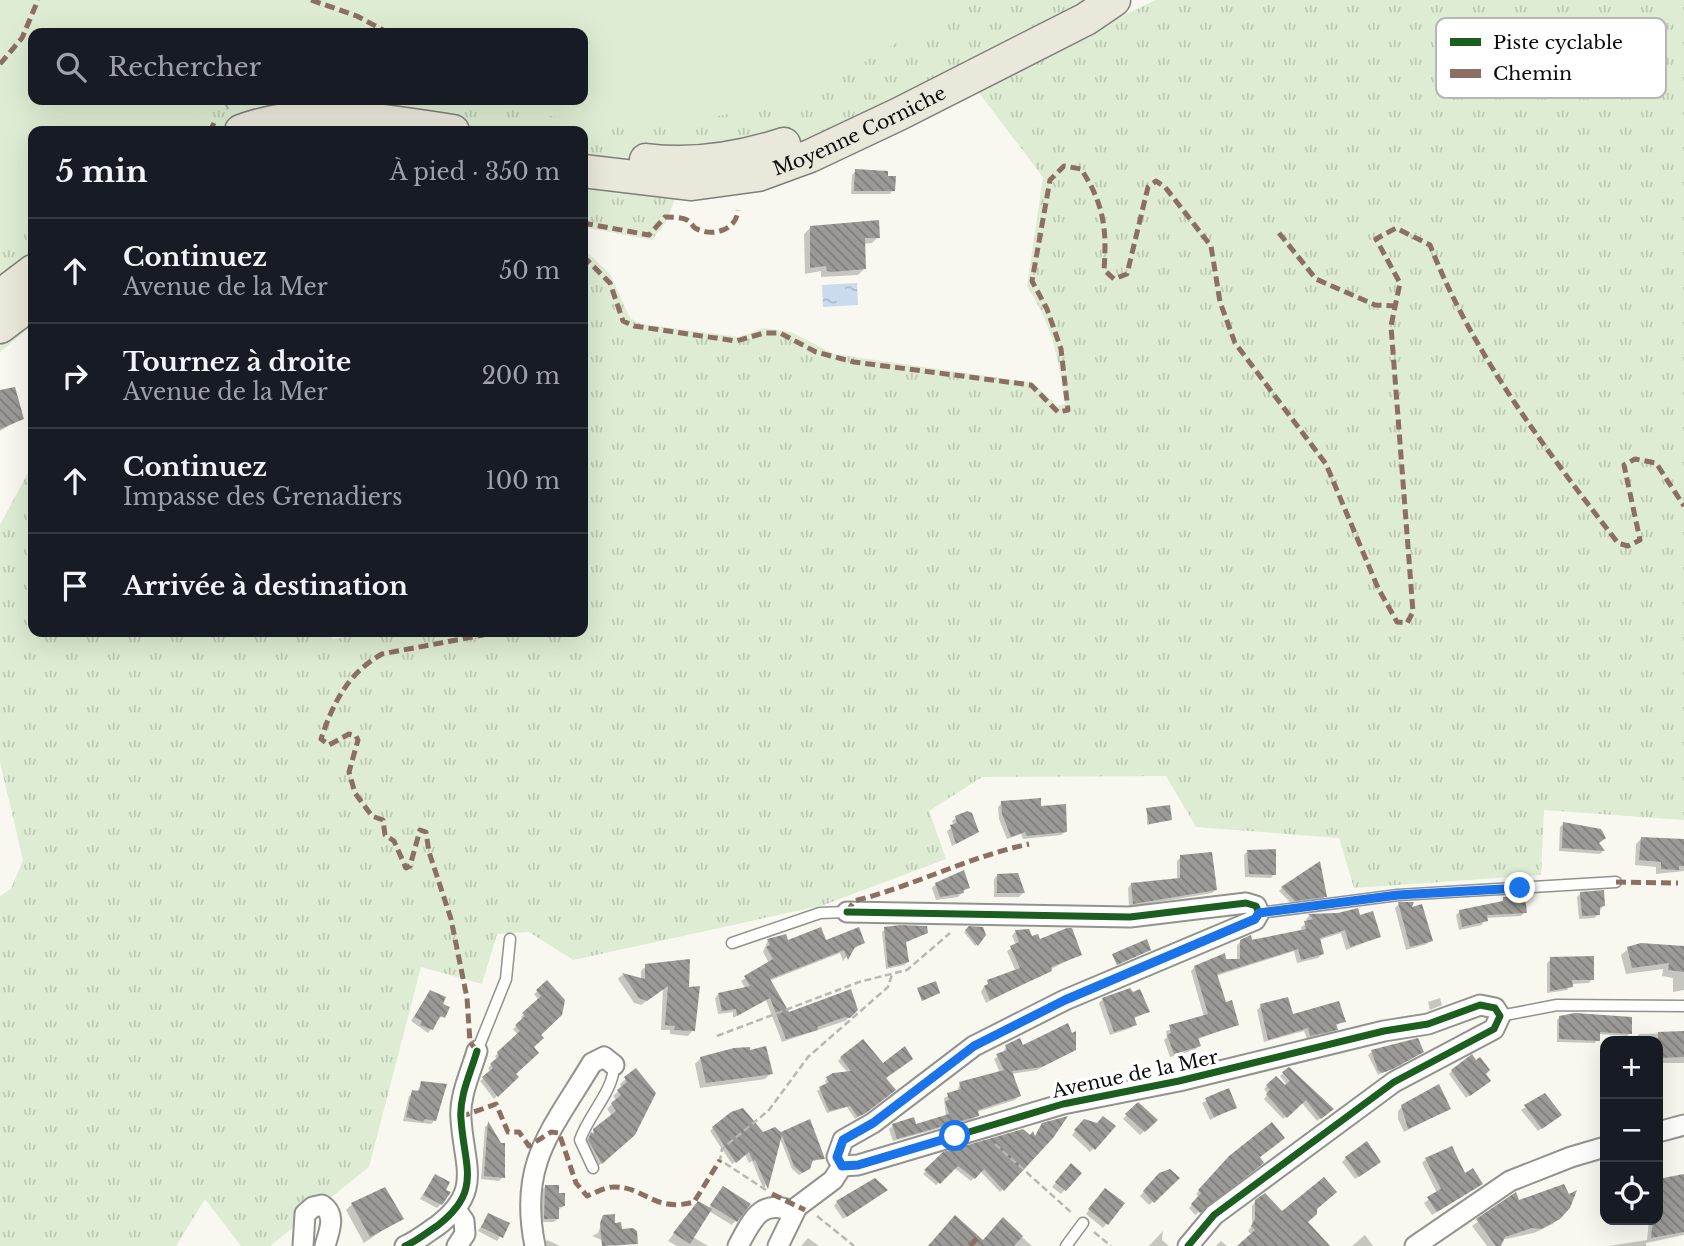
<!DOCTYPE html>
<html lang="fr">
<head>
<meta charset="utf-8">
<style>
  body { margin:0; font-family:"Libre Baskerville",serif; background:#242831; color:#f1f3f6 }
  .controls { position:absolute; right:21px; bottom:21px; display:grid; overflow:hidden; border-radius:14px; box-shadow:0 7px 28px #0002 }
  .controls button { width:63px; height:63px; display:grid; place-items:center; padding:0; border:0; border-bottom:2px solid #363941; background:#171b24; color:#f1f3f6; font:35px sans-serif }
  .stop { position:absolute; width:21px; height:21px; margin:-16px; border:5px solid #1a73e8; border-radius:50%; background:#fff }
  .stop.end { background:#1a73e8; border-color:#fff; box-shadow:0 2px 7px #0008 }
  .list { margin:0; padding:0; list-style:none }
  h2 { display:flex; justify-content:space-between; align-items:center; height:91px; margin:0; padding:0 28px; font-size:30px }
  h2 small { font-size:23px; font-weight:400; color:#9ea1a6 }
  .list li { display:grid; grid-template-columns:46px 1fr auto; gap:21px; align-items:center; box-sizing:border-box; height:105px; padding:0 28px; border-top:2px solid #363941 }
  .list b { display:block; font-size:26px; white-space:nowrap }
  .list p { margin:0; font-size:23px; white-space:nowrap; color:#9ea1a6 }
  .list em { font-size:23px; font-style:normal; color:#9ea1a6 }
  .icon { flex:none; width:38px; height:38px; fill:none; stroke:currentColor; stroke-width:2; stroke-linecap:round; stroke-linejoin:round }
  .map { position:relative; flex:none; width:1684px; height:1246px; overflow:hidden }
  .search { position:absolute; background:#171b24; box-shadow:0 7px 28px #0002; left:28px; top:28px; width:560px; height:77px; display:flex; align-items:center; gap:18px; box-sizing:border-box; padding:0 24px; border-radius:14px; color:#9ea1a6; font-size:26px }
  .panel { position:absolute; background:#171b24; box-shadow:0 7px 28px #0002; left:28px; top:126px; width:560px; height:511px; border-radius:14px }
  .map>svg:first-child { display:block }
  .grass { fill:url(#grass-tufts); fill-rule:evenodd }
  .park { fill:#ddecd2 }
  .water { fill:url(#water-ripples) }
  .shadow { fill:#0003 }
  .building { fill:url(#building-back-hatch) }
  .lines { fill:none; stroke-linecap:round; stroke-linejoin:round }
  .service-casing { stroke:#92928e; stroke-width:13 }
  .minor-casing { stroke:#92928e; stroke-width:23 }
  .primary-casing { stroke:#7f7f7b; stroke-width:35 }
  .path { stroke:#b7b7b5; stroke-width:2.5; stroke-dasharray:7 3.5; stroke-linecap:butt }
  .service { stroke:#fefefd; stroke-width:10 }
  .minor { stroke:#fefefd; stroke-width:19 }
  .primary { stroke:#e9e8da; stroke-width:32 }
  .quiet { stroke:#8d6e63; stroke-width:5; stroke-dasharray:10 5; stroke-linecap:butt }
  .cycleway-casing { stroke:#fff; stroke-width:11 }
  .cycleway { stroke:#1b5e20; stroke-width:7 }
  .route { stroke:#1a73e8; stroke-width:9 }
  .labels { text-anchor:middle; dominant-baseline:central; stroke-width:7; stroke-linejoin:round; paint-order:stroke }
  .street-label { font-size:19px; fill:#0b0b0b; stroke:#fff }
  .key { fill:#fff; stroke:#b6b6b6; stroke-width:2 }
  .key-label { font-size:19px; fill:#0b0b0b }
</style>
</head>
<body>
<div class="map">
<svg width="1684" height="1246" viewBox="0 0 1684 1246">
  <defs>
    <pattern id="grass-tufts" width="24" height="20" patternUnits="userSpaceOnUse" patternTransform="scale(1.75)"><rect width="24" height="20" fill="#ddecd2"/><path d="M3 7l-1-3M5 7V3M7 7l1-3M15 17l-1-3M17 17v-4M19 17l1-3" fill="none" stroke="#bcc9b3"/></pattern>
    <pattern id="water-ripples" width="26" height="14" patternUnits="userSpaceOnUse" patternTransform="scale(1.75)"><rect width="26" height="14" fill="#cadbee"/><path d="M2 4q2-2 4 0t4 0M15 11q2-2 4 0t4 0" fill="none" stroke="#acbbcb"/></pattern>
    <pattern id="building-back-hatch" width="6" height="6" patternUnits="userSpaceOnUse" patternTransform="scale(1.75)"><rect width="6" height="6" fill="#9b9a96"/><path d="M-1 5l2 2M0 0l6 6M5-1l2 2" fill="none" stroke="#7d7c79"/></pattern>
  </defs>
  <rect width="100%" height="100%" fill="#f8f8f0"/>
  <path class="grass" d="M0 0H1127L1114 9 1116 19 1156 0H1684V820L1544 810 1541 875 1354 888 1339 838 1196 827 1166 776 982 777 929 811 946 859 824 905 573 960 529 932 497 934 482 984 421 967 369 1167 270 1246H241L205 1199 176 1246H0V896L11 889 23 860 0 762V525L31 467 33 465V632H328L333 639 375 632H583V248L610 274 630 318 641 324 739 337 764 328 791 332 834 354 1033 383 1058 406 1065 404C1059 361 1052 323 1027 287L1043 177 979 93 837 161 771 187 677 194 666 222 652 240 583 227V131H33V325L0 352ZM33 33H583V100H33Z"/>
  <path class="park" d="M0 0H969L790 106 624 128 452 100H583V33H33V100H242L144 131H33V211L0 236Z"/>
  <path class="water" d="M857 283 858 305 823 307 822 285Z"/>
  <g class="shadow">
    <path d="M856 171 893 190 890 194H851L852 175Z"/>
    <path d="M811 227 878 237 872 243 863 244 864 269 858 275 821 277V271L805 274 804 234Z"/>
    <path d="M0 394 22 418 0 431Z"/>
    <path d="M1002 803 1040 808 1065 832 1061 835 1023 839 1021 834 1007 839 999 819 998 807Z"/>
    <path d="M1147 810 1170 820 1147 825Z"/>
    <path d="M956 818 977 832 952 846 947 831 954 826 952 821Z"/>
    <path d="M1564 823 1597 844 1603 851 1600 854 1559 851 1560 827Z"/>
    <path d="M1641 839 1684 841V871L1656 874V867L1635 865 1636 844Z"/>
    <path d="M1248 851 1274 874 1271 878 1245 877 1244 855Z"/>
    <path d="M1181 857 1215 890 1212 893 1129 907 1128 888 1131 884 1177 880V861Z"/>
    <path d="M998 875 1023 893 1019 897H994V879Z"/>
    <path d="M936 884 968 887 958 897 936 900 932 888Z"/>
    <path d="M1282 888 1326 896 1322 899 1291 903 1279 891Z"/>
    <path d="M1581 893 1603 906 1595 918 1579 919 1577 897Z"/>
    <path d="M1504 899 1525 912 1521 916 1485 918 1482 925 1459 930 1456 915 1460 911 1500 903Z"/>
    <path d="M1399 904 1410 909 1431 940 1427 944 1406 950 1395 908Z"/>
    <path d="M1339 915 1359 917 1379 937 1346 950 1341 933 1319 940 1322 954 1318 958 1297 963 1294 951 1216 976 1225 1004 1237 1024 1196 1040 1199 1046 1195 1050 1170 1057 1164 1040 1167 1037 1166 1031 1204 1017 1191 971 1195 967 1237 961V945L1241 941 1302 932 1301 927 1309 922 1306 919 1309 916Z"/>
    <path d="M970 928 984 935 975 946 964 932Z"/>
    <path d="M885 929 926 932 904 943 907 962 904 965 886 969 882 932Z"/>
    <path d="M1028 931 1032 939 1080 954 986 1003 981 992 984 986 1016 972 1007 951 1016 945 1012 936 1015 932Z"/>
    <path d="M768 940 863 943 852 950 843 961 840 953 769 981 788 1014 856 1010 845 1021 782 1042 766 1000 733 1018V1012L718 1014 715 998 719 994 745 988 741 981 769 963 763 952Z"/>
    <path d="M1684 948V990L1673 992V978L1662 976 1663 969 1626 974 1621 955 1628 949Z"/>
    <path d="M1551 959 1592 979 1589 983 1571 984 1567 990 1547 993V963Z"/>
    <path d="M646 966 687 989 693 1030 688 1036 670 1034V1030H661L663 989 641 1005 634 1003 618 979 622 975 641 980V971Z"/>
    <path d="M547 983 539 1035 513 1074 516 1077 494 1099 480 1081 491 1072 488 1068 497 1060 495 1056 518 1035 513 1029 523 1021 521 1017 539 1000 534 994Z"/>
    <path d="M430 992 448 1008 428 1033 411 1021Z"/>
    <path d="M1440 998 1442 1005 1430 1010 1428 1002Z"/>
    <path d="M1103 999 1148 1012 1133 1019 1135 1024 1131 1028 1110 1035 1099 1003Z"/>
    <path d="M1261 1006 1292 1016 1344 1021 1335 1026 1332 1033 1307 1039 1304 1031 1264 1042 1257 1010Z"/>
    <path d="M1560 1017 1630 1033 1627 1036 1599 1034 1595 1043 1557 1042V1020Z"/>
    <path d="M1684 1033V1063H1658V1041H1632L1639 1034Z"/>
    <path d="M1019 1040 1022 1047 1074 1049 1037 1070 1011 1074 1019 1096 1015 1100 977 1112 974 1119 893 1141 889 1129 893 1126H915L946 1117 944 1098 957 1091 960 1084 1000 1073 994 1059 1003 1053 1006 1047Z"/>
    <path d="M1372 1052H1422L1378 1075 1368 1055Z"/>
    <path d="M701 1058 771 1073 765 1079 700 1088 695 1064Z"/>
    <path d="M841 1058 884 1078 891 1092 855 1119 847 1107 827 1113 817 1091 827 1085 825 1081 828 1078 848 1073 838 1061Z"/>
    <path d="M636 1070 627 1141 596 1168 584 1146 589 1136 612 1116 607 1109 616 1100 613 1096 622 1088 620 1084Z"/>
    <path d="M1452 1071 1484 1074 1485 1084 1466 1098 1449 1074Z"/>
    <path d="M1283 1073 1329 1112 1317 1121 1301 1102 1283 1119 1264 1099 1268 1094 1264 1089 1276 1078 1285 1087 1287 1085 1280 1076Z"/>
    <path d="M422 1083 435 1120 431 1124 403 1121 409 1096 416 1093Z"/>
    <path d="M1228 1090 1235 1107 1210 1120 1202 1103Z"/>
    <path d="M1545 1096 1555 1118 1538 1131 1521 1110Z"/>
    <path d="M1138 1104 1155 1120 1140 1135 1123 1119Z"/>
    <path d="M1402 1107 1449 1109 1404 1132 1398 1119V1111Z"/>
    <path d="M1084 1121 1114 1127 1090 1152 1072 1135Z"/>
    <path d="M488 1124 503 1177 499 1181 481 1179 485 1127Z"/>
    <path d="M1043 1125 1052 1137 1000 1192 980 1171 971 1181 954 1168 936 1185 923 1174 944 1154 1034 1138Z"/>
    <path d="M713 1128 762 1134 775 1129 823 1158 811 1162 809 1169 799 1175 792 1169 780 1138 764 1190 752 1161 749 1163 745 1154 732 1164 710 1131Z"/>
    <path d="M1258 1158V1166L1195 1215 1189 1208 1199 1197 1196 1194 1226 1162Z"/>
    <path d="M1346 1158 1374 1165 1355 1179 1342 1162Z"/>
    <path d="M1426 1159 1464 1175 1481 1184 1432 1215 1424 1203 1437 1193 1422 1163Z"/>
    <path d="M1067 1169 1079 1173 1061 1194 1052 1187Z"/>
    <path d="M1160 1174 1178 1178 1149 1205 1140 1196Z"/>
    <path d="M1658 1174 1659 1181 1684 1175V1235L1646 1243V1246H1609L1647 1240 1649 1220H1658Z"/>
    <path d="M435 1176 441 1204 437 1208 420 1199Z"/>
    <path d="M545 1187 564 1206 558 1210V1218L554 1222H540L541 1191Z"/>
    <path d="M723 1188 748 1204 732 1225 709 1211 693 1237 708 1246H677L668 1241 698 1203 708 1209Z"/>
    <path d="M882 1193 843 1219 834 1206 837 1202Z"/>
    <path d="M1101 1194 1123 1203 1103 1228 1086 1214Z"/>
    <path d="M1515 1194 1518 1202 1569 1207 1553 1224 1534 1233 1501 1240 1499 1246H1487L1472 1226Z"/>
    <path d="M1256 1201 1282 1213 1315 1209 1306 1223 1328 1246H1240L1252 1235 1248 1231 1252 1225V1206Z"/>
    <path d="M352 1204 401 1218 364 1243 346 1210Z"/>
    <path d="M489 1215 508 1224 497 1241 478 1231Z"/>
    <path d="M604 1217 620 1231 636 1243 616 1246 592 1236 598 1233Z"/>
    <path d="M1003 1220 1032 1246H930L983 1242Z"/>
    <path d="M1163 1231 1162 1240 1169 1246H1149Z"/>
    <path d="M1365 1235 1373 1246H1352Z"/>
    <path d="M808 1238 819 1246H801Z"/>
    <path d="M547 1240 560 1246H543Z"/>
    <path d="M1221 1241 1227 1246H1216Z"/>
  </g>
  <g class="building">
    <path d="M855 169 888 171V176H896L895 191H854Z"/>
    <path d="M879 220 880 238H865L866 269 831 272 827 271 826 266 810 268V226Z"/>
    <path d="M15 387 24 419 0 429V390Z"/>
    <path d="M1041 798V806L1066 804 1067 832 1027 836 1025 832 1011 837 1002 814 1001 801Z"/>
    <path d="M1170 805 1172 820 1149 824 1146 808Z"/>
    <path d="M967 811 972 813 979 832 956 844 950 825 957 823 955 816Z"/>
    <path d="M1563 822 1601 829 1606 838 1599 843 1605 851 1562 848Z"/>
    <path d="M1641 837 1684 839V866H1679V870L1661 869V862L1639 860Z"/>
    <path d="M1276 849V875L1249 874 1247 850Z"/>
    <path d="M1212 852 1217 890 1133 904 1131 883 1180 878V855Z"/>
    <path d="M1320 861 1327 897 1295 901 1281 887Z"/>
    <path d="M964 870 970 888 963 890 964 893 940 897 935 883Z"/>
    <path d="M1018 873 1025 893H997V874Z"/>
    <path d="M1604 890 1605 906 1600 907V915L1582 916 1580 892Z"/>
    <path d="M1525 895 1527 913 1487 915 1488 921 1462 927 1459 910 1503 901V897Z"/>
    <path d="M1398 902H1414L1412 907 1422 904 1433 941 1410 947Z"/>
    <path d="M1358 908 1360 915 1373 911 1381 937 1350 947 1345 930 1320 938 1324 954 1301 960 1298 949 1217 974 1226 1002 1232 1000 1239 1025 1198 1038 1201 1046 1174 1054 1167 1035 1171 1033 1169 1025 1208 1014 1194 966 1225 953 1226 959H1240V940L1251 935 1252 940 1306 929 1304 921 1313 919 1308 914 1338 913Z"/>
    <path d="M900 925 927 926 928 933 906 942 909 962 888 967 884 927Z"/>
    <path d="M969 926 983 927 986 935 978 946 965 930Z"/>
    <path d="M821 927 826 940 859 927 865 943 855 947 848 960 844 950 770 979 789 1012 851 989 858 1010 850 1018 845 1017 817 1027 818 1030 786 1039 770 998 737 1016 736 1009 722 1011 718 993 750 986 744 976 773 959 766 947 770 945 767 939 786 934 788 940Z"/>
    <path d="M1067 928H1072L1082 955 1051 967 1052 971 990 1000 984 986 988 984 987 980 1020 968 1010 946 1019 942 1015 930 1029 929 1032 936 1038 934 1040 939Z"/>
    <path d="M1147 939 1151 950 1117 965 1112 954Z"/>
    <path d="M1641 943 1684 946V972L1668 970 1669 963 1632 968 1627 947Z"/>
    <path d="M1594 956V980H1572L1573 987 1550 991V957Z"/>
    <path d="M690 959 689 987 700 986 695 1031 674 1030 675 1026 665 1025 668 986 647 1001 639 998 622 973 645 979V964Z"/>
    <path d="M547 980 565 1000 562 1015 541 1035 544 1038 534 1047 539 1053 516 1074 519 1077 498 1097 482 1077 493 1068 490 1064 499 1056 497 1052 520 1031 515 1025 525 1016 522 1013 541 996 536 990Z"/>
    <path d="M936 981 940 993 922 1001 917 988Z"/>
    <path d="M1130 988 1133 992 1140 989 1150 1012 1134 1017 1137 1025 1114 1032 1102 998Z"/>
    <path d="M430 990 446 997 443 1004 450 1007 445 1018 440 1016 433 1030 420 1025 422 1021 414 1017Z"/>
    <path d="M1288 997 1293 1014 1339 1001 1346 1022 1336 1024 1338 1030 1310 1036 1308 1028 1268 1040 1260 1004Z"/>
    <path d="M1575 1013 1632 1017V1034L1600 1032V1041L1559 1039V1016Z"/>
    <path d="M1068 1023 1072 1033 1076 1031V1050L1042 1067 1012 1071 1021 1096 978 1110 979 1116 897 1139 892 1124 914 1117 916 1124 949 1114 945 1101 949 1100 947 1093 961 1089 959 1082 1004 1070 996 1054 1007 1050 1005 1045 1020 1038 1023 1045Z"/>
    <path d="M1684 1031V1057L1658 1058V1032Z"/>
    <path d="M1418 1038 1424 1052 1393 1069 1382 1073 1378 1070 1371 1050Z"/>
    <path d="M863 1039 883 1063 905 1046 913 1059 886 1078 896 1090 866 1113 858 1117 850 1106 829 1111 819 1087 829 1082 826 1077 833 1073 851 1071 840 1057Z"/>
    <path d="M766 1046 773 1074 706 1083 700 1057 734 1048 750 1047V1050Z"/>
    <path d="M1472 1054 1476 1060 1480 1057 1490 1070 1486 1074 1491 1081 1470 1096 1451 1070Z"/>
    <path d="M1289 1067 1334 1109 1321 1119 1306 1100 1287 1118 1266 1094 1270 1090 1266 1085 1276 1076 1285 1085 1290 1081 1282 1072Z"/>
    <path d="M636 1068 656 1093 635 1135 602 1164 588 1140 591 1132 594 1134 593 1129 616 1111 611 1103 621 1095 617 1090 627 1082 624 1077Z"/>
    <path d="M421 1081 447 1084 436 1121 425 1119 423 1122 406 1117 412 1090 419 1091Z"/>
    <path d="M1439 1084 1451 1109 1408 1129 1401 1105Z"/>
    <path d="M1229 1088 1237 1108 1214 1117 1205 1098Z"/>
    <path d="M1545 1093 1562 1115 1542 1129 1524 1105Z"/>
    <path d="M1138 1102 1158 1120 1145 1132 1125 1114Z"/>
    <path d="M743 1108 763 1132 775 1127 781 1132 810 1119 825 1159 813 1160 810 1169 802 1173 794 1166 782 1135 768 1189 755 1160 753 1161 749 1152 736 1163 712 1127 731 1112Z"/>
    <path d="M1068 1116 1053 1138 1004 1191 984 1169 975 1179 958 1166 940 1184 924 1170 943 1152 1023 1129 1030 1135 1033 1131 1035 1136 1042 1123Z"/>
    <path d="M1103 1116 1116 1126 1095 1150 1074 1130 1084 1119 1097 1123Z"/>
    <path d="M488 1121 501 1143H505V1178L484 1176Z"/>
    <path d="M1272 1122 1285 1138 1260 1157 1264 1163 1200 1213 1191 1204 1201 1193 1198 1190 1229 1156Z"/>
    <path d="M1367 1141 1381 1162 1359 1177 1345 1157Z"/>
    <path d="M1452 1146 1465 1173 1473 1168 1483 1184 1437 1212 1427 1197 1441 1189 1425 1158Z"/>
    <path d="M1071 1163 1082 1173 1066 1191 1055 1182Z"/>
    <path d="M1170 1169 1180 1178 1154 1203 1143 1191 1159 1173Z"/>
    <path d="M435 1174 450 1182 446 1190 451 1192 442 1205 423 1195Z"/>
    <path d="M1684 1174V1232L1651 1238 1653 1221 1658 1220V1179Z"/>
    <path d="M1324 1177 1337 1192 1317 1209V1214L1308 1222 1330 1246H1237L1255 1230 1251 1226 1255 1219V1200L1265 1193 1282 1211Z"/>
    <path d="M875 1178 888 1190 847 1217 836 1201Z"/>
    <path d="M1564 1184 1569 1194 1577 1190 1570 1208 1560 1219 1541 1229 1532 1228 1505 1237 1501 1246H1496L1476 1219 1516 1192 1519 1200Z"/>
    <path d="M545 1185H559V1193H565V1206L559 1207V1219H544Z"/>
    <path d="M723 1186 751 1204 737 1222 710 1205Z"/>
    <path d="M385 1187 404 1219 370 1237 351 1203Z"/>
    <path d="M1105 1188 1125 1203 1108 1225 1088 1209Z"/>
    <path d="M698 1201 712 1209 690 1244 673 1233Z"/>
    <path d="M488 1213 510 1223 503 1238 481 1227Z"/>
    <path d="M615 1214V1223L621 1222 622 1229 633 1228 637 1231 638 1244 602 1246 600 1223 603 1215Z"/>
    <path d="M955 1215 983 1240 1003 1217 1023 1236 1014 1246H928Z"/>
  </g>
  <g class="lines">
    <g class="service-casing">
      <g id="service">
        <path d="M1259 913 1398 895 1616 882"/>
        <path d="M732 943 820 913 847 912"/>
        <path d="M1500 1016 1557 1005 1684 1006"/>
        <path d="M477 1051 506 979 510 939"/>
        <path d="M593 1168 580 1140C588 1115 614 1091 614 1065"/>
        <path d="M1066 1246 1083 1223"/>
      </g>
    </g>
    <g class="minor-casing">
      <g id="minor">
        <path d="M847 912 1130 917 1246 903 1256 906 1259 913 1255 920 1065 1000 974 1046 873 1123 843 1140 837 1157 842 1166 858 1165 1063 1104 1179 1081 1384 1031 1428 1024 1480 1005 1495 1008 1500 1016 1494 1029 1394 1082 1214 1215 1188 1246"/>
        <path d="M1658 1132 1684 1125"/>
        <path d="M457 1211 464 1221 465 1234 457 1246"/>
        <path d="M303 1246 305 1214 313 1207 322 1205C337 1215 329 1231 325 1246"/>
        <path d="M405 1246C417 1241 426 1233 437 1226 483 1191 464 1167 461 1119 459 1096 471 1072 477 1051"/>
        <path d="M535 1246C518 1163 552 1130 592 1063L604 1057 614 1065"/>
        <path d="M738 1246C752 1220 761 1197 794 1212"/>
        <path d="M778 1246 797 1207 833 1180 842 1166"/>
        <path d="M1415 1246 1510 1181 1571 1157 1605 1147"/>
      </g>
    </g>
    <g class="primary-casing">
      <g id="primary">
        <path d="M241 131C310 105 382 121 453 131"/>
        <path d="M646 160C692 166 741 158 784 144"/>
        <path id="s1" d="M583 171 692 184 758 175 810 156 899 114 1086 19 1114 0"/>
        <path d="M0 296 33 271"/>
        <path d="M0 327 33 302"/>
      </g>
    </g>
    <g class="path">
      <path d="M205 100 225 102 229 112"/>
      <path d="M717 1036 859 982 907 970 950 933"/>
      <path d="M995 1144 1073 1214"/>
      <path d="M766 1190 720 1160 722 1149 769 1110 808 1057 888 987 892 974"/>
      <path d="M817 1216 854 1246"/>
      <path d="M1094 1232 1111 1246"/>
    </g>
    <use href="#service" class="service"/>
    <use href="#minor" class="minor"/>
    <use href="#primary" class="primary"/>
    <g class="quiet">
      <path d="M311 0 357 16 383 30V33"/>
      <path d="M336 33H356"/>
      <path d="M0 64 22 38 38 0"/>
      <path d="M210 131 214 123"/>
      <path d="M583 223 649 235 665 217C671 217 682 217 687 220 691 222 692 225 695 228 712 238 737 230 738 210"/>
      <path d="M1279 233 1316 279 1375 305 1398 306"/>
      <path d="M583 256 610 283 623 321 634 326 736 341 764 333H780L816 352 854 362 1031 385 1058 412 1068 410 1061 349 1047 309 1032 281 1050 180 1064 166 1081 169C1104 204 1107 229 1104 270L1114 279 1127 274 1148 187 1156 181 1165 187 1211 246 1220 302 1235 343 1326 464 1378 588 1397 622 1407 623 1413 612 1391 326 1400 283 1376 239 1396 228 1430 245C1473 355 1546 450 1618 543L1628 546 1640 540 1624 465 1635 459 1656 463 1684 506"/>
      <path d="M1616 882 1678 883"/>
      <path d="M847 912 854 901C914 886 968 857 1029 844"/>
      <path d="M477 1051 470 1042 467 998 451 919 429 852 426 832 420 830 410 866 406 868 394 841 385 835 383 820 372 816 355 793 349 772 358 740 356 736 349 734 329 745 321 739C333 703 348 673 382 654L483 635 485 632"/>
      <path d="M460 1117 496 1104 508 1132H519L529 1146 551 1132 559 1133 576 1183 587 1196C595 1193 605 1187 613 1187 645 1186 653 1213 694 1202L720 1160"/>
      <path d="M772 1194 805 1210"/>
      <path d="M970 1246 978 1237"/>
    </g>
    <g class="cycleway-casing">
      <g id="cycleway">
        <path d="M847 912 1130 917 1246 903 1256 906 1259 913 1255 920 1065 1000 974 1046 873 1123 843 1140 837 1157 842 1166 858 1165 1063 1104 1179 1081 1384 1031 1428 1024 1480 1005 1495 1008 1500 1016 1494 1029 1394 1082 1214 1215 1188 1246"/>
        <path d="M405 1246C417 1241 426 1233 437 1226 483 1191 464 1167 461 1119 459 1096 471 1072 477 1051"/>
      </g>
    </g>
    <use href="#cycleway" class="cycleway"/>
  </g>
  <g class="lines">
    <path class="route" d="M955 1136 858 1165 842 1166 837 1157 843 1140 873 1123 974 1046 1065 1000 1255 919 1259 913 1398 895 1520 888"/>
  </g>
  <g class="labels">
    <g class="street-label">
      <text stroke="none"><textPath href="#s1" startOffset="287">Moyenne Corniche</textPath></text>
      <text transform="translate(1135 1074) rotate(-12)">Avenue de la Mer</text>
    </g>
  </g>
  <rect x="1436" y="18" width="230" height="80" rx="10" class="key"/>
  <rect x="1450" y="38" width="31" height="8" fill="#1b5e20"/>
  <rect x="1450" y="69" width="31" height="9" fill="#8d6e63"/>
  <g class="key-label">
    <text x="1493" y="49">Piste cyclable</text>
    <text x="1493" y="80">Chemin</text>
  </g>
</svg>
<div class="controls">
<button>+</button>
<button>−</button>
<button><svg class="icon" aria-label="locate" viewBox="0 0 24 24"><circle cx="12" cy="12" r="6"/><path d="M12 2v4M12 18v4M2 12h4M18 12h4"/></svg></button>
</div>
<div class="stop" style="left:955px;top:1136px"></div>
<div class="stop end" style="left:1520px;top:888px"></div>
<div class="search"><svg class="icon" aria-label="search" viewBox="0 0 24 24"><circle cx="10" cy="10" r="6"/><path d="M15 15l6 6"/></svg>Rechercher</div>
<section class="panel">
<h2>5 min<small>À pied · 350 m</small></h2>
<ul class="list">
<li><svg class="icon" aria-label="ahead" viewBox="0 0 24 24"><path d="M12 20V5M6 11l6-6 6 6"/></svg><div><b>Continuez</b><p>Avenue de la Mer</p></div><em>50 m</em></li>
<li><svg class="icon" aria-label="right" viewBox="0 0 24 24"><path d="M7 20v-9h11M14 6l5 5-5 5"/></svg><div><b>Tournez à droite</b><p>Avenue de la Mer</p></div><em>200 m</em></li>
<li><svg class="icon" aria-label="ahead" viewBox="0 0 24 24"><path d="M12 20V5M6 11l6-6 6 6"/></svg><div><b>Continuez</b><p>Impasse des Grenadiers</p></div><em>100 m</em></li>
<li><svg class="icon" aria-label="arrive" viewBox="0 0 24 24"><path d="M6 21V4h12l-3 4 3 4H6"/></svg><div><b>Arrivée à destination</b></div></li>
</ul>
</section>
</div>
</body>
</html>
